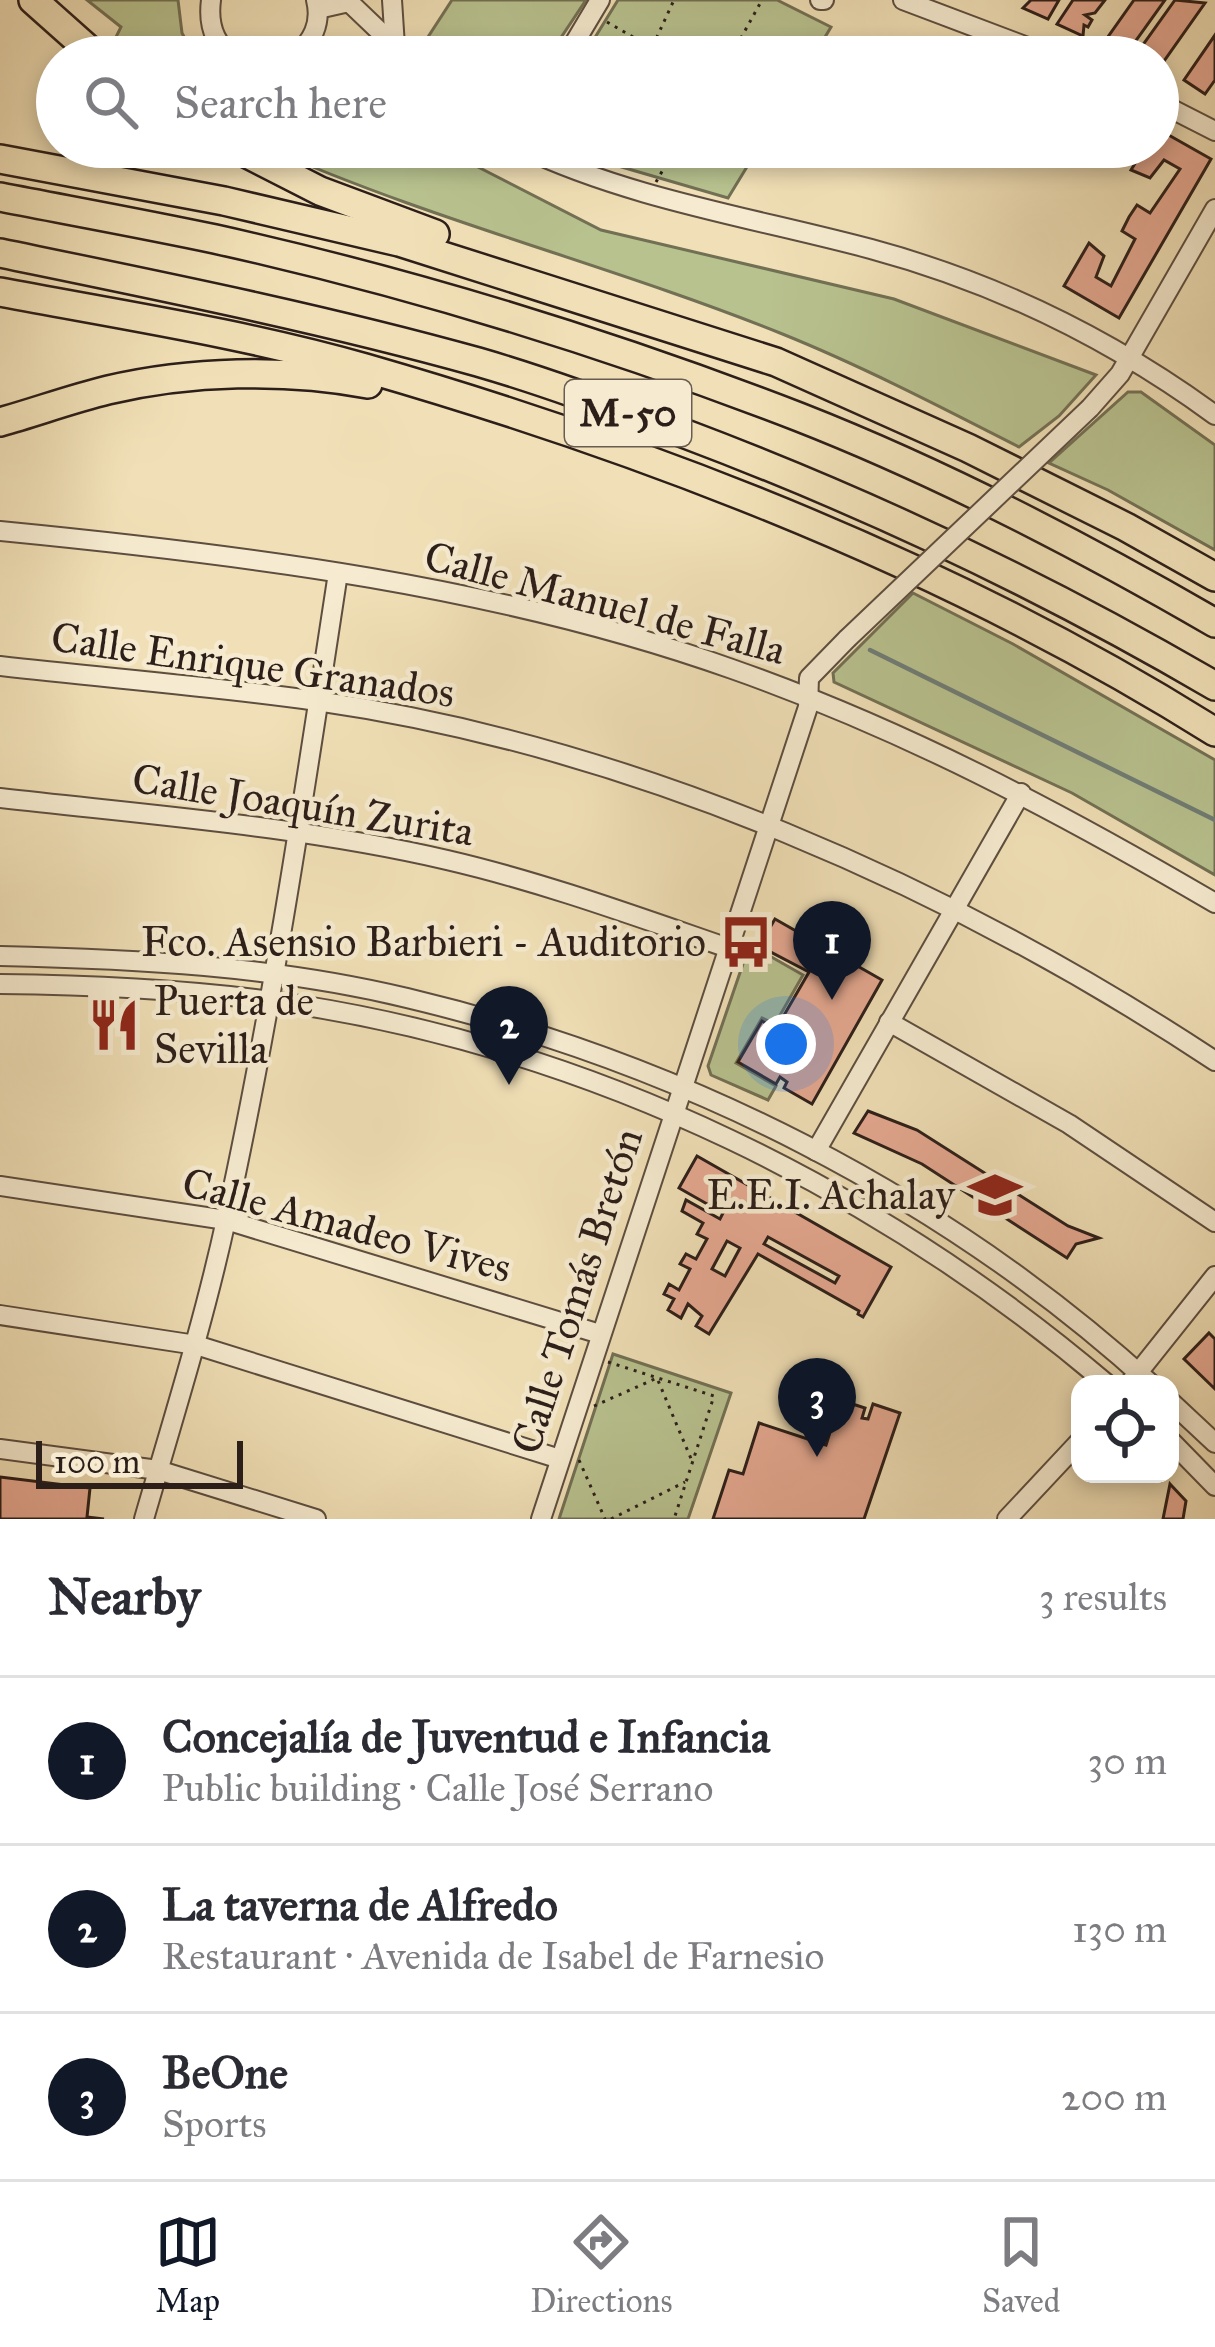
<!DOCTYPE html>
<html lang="en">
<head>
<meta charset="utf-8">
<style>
  body { margin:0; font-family:"IM FELL Great Primer",serif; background:#f2f2f3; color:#2b2b33 }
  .controls { position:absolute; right:36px; bottom:36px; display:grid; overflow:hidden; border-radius:24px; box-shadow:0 6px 18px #0003 }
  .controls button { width:108px; height:108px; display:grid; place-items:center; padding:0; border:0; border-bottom:3px solid #e1e1e2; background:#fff; color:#2b2b33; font:60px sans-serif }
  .scale { position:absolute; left:36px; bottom:30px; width:207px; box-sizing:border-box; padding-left:12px; border:6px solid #2c1e19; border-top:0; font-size:33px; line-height:42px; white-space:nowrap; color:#2c1e19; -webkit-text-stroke:9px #f6ebd0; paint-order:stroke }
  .you { position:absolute; left:786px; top:1044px; width:42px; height:42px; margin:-30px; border:9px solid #fff; border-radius:50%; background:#1a73e8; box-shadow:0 0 0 18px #1a73e833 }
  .badge { display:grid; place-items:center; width:78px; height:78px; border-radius:50%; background:#111827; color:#fff; font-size:39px; font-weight:700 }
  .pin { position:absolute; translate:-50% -99px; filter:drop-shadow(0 3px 6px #0008) }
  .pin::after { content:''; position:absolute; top:63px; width:42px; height:36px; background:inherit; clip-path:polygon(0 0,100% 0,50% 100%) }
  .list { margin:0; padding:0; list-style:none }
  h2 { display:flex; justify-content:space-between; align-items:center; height:156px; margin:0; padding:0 48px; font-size:51px }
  h2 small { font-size:39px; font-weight:400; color:#7c7c81 }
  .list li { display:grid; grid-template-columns:78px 1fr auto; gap:36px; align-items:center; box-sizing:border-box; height:168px; padding:0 48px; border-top:3px solid #e1e1e2 }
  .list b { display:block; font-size:45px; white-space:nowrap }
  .list p { margin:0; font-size:39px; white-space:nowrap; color:#7c7c81 }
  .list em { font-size:39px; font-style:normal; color:#7c7c81 }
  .icon { flex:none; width:66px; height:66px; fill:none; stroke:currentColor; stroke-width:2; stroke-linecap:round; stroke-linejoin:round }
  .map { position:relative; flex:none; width:1215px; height:1519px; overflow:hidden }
  .search { position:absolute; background:#fff; box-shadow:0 6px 18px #0003; left:36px; right:36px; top:36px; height:132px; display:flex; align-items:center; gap:30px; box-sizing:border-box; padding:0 42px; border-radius:66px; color:#7c7c81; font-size:45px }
  .sheet { height:660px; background:#fff }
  nav { display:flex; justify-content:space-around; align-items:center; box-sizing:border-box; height:168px; border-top:3px solid #e1e1e2; background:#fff; font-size:33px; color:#7c7c81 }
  nav a { display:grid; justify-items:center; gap:6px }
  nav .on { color:#111827 }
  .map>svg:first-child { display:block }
  .green { fill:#b8c28f; stroke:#727054; stroke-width:3 }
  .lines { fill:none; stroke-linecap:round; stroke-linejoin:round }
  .stream { stroke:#6f7d76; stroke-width:4.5 }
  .building { fill:#e6a992; stroke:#2c1e19; stroke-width:3; fill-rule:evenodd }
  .minor-casing { stroke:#5d4e40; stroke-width:22 }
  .highway-casing { stroke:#2c1e19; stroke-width:32 }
  .path { stroke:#2c1e19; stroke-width:3; stroke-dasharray:3 6; stroke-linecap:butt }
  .minor { stroke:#f6ebd0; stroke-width:18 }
  .highway { stroke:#f1e0b7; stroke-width:27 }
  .minor-bridge-casing { stroke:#5d4e40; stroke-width:22; stroke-linecap:butt }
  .minor-bridge { stroke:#f6ebd0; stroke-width:18 }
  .labels { text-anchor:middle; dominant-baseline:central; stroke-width:9; stroke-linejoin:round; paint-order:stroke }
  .shield { fill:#f6ebd0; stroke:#695c50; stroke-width:3 }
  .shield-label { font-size:39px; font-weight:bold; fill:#2c1e19 }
  .street-label { font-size:42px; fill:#2c1e19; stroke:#f6ebd0 }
  .poi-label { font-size:42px; fill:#2c1e19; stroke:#f6ebd0; text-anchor:end }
</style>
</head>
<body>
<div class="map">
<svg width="1215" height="1519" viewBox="0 0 1215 1519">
  <rect width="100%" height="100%" fill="#f1e0b7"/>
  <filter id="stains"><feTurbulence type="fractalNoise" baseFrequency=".00167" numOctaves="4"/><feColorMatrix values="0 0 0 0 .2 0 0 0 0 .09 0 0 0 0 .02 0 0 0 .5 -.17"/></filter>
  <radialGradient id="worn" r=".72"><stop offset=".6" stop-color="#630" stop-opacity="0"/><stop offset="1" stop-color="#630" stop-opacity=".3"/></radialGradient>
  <g class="green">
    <path d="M87 0H178L182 33 195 57H133L114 41 121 27Z"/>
    <path d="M452 0H586L548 57H415Z"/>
    <path d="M618 0H777L831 27 813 57H583Z"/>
    <path d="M266 147H439L601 230 894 299 1096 375 1059 416 1019 447C941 407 862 366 780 333 611 265 432 221 266 147Z"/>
    <path d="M569 147H759L728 198 608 163Z"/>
    <path d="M1128 392H1141L1215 445V550L1108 490 1049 463Z"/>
    <path d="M913 593 1013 644 1215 760V875L1072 793 834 682 833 673Z"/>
    <path d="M768 955 803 975 775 1024 762 1018 736 1063 776 1086 768 1100 711 1075 708 1066 745 958 760 966Z"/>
    <path d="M613 1354 731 1393 688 1519H559Z"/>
  </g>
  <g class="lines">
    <path class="stream" d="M870 650 1215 820"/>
  </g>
  <g class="building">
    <path d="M1031 0H1059L1048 19 1023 8Z"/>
    <path d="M1105 0 1095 13 1085 15 1092 20 1088 27 1084 25 1083 36 1057 24 1073 0Z"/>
    <path d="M1134 0H1165L1127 53 1105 41Z"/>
    <path d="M1175 0 1205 3 1164 61 1140 49Z"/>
    <path d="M1215 35V80L1205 94 1184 80Z"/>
    <path d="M1158 129 1211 159 1119 318 1064 286 1089 243 1104 256 1096 277 1111 286 1135 239 1122 231 1129 217 1137 205 1150 213 1180 169 1164 160 1150 178 1131 170 1145 147H1158Z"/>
    <path d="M775 919 882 980 812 1104 784 1088 787 1082 780 1077 776 1084 738 1062 762 1021 776 1029 809 972 759 946Z"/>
    <path d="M868 1111 917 1130 1068 1226 1099 1238 1076 1244 1067 1258 922 1164 854 1133Z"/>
    <path d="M697 1156 891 1267 863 1317 858 1314 859 1311 758 1254 709 1334 696 1326 702 1316 688 1304 681 1318 668 1310 674 1299 664 1294 669 1284 679 1290 690 1269 680 1264 686 1254 696 1259 707 1239 697 1234 703 1223 682 1211 686 1200 720 1219 723 1213 679 1188ZM768 1237 839 1276 835 1283 764 1244ZM727 1241 740 1248 725 1276 712 1269Z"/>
    <path d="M1209 1333 1215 1339V1389L1184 1359Z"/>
    <path d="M840 1400 865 1408 862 1418 868 1419 873 1404 900 1413 864 1519H713L729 1470 743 1474 759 1423 826 1445Z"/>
    <path d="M0 1477 90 1488 87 1517 104 1519H0Z"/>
    <path d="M1170 1484 1186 1501 1183 1519H1163Z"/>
  </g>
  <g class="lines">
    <g class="minor-casing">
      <g id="minor">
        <path d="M211 0C208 23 213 43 233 57"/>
        <path d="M392 0 395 46"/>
        <path d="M820 0H824"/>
        <path d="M903 0 1054 57"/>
        <path d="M318 9 349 2 395 46 390 57"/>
        <path d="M301 51 337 57"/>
        <path d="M295 57C312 41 322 24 316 0"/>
        <path d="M566 57 600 0"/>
        <path d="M1158 102 1215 131"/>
        <path d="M521 147C630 199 755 218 871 249 997 283 1111 339 1215 415"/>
        <path d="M1090 408 1120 374 1215 209"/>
        <path d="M0 531C246 555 498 586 732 669 903 729 1060 812 1215 903"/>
        <path d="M0 666C105 678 212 686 317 701 631 746 952 887 1215 1061"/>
        <path d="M0 798C149 815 300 826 447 860 542 882 635 916 728 948"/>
        <path d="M0 956C136 959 274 966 407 998 681 1063 942 1194 1151 1384"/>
        <path d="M0 984C100 985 202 990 300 1005 598 1052 879 1190 1107 1384"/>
        <path d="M889 1022 1069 1124 1215 1222"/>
        <path d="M816 1151 1021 793"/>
        <path d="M0 1186 226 1220 600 1334"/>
        <path d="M0 1315 196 1345 560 1459"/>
        <path d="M1129 1384 1215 1276"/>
        <path d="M1170 1401 1215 1443"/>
        <path d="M1170 1440 1215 1486"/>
        <path d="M0 1449 158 1470 316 1519"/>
        <path d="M144 1519C173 1419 204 1321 226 1220 273 1006 305 789 338 573"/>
        <path d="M541 1519 808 707 809 678 847 639"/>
        <path d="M1007 1519 1080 1441"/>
      </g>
    </g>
    <g class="highway-casing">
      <g id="highway">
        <path d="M33 0 97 57"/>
        <path d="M234 147 320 191 435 234"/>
        <path d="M0 159 224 201 399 242 776 362 968 448 1126 527 1215 577"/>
        <path d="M0 197C72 211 144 224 215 239 413 283 610 344 799 417 942 473 1082 546 1215 623"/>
        <path d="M0 253C160 286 320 318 478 362 547 382 616 408 683 433 869 503 1044 586 1215 686"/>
        <path d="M0 292C122 315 246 334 365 368 660 453 954 568 1215 732"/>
        <path d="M0 422C36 412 71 399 108 390 189 371 285 368 368 384"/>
      </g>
    </g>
    <g class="path">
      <path d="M607 22 668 57"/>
      <path d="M732 54 762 0"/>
      <path d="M645 57 663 54 656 39 674 0"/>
      <path d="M689 57C704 45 720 46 736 57"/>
      <path d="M656 182 676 147"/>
      <path d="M608 1362 714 1396 674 1519"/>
      <path d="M594 1406 657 1378 692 1461"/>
      <path d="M579 1460 605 1519"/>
      <path d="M611 1519 685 1482"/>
    </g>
    <use href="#minor" class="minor"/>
    <use href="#highway" class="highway"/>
    <g class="minor-bridge-casing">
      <path id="minor-bridge" d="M847 639 1090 408"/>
    </g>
    <use href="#minor-bridge" class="minor-bridge"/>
  </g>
  <defs>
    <g id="bus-bare" transform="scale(4.14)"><path d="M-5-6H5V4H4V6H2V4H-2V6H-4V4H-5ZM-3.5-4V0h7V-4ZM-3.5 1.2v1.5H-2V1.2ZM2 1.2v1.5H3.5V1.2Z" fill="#8f2418" stroke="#f6ebd0" stroke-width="2.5" paint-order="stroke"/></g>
    <g id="restaurant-bare" transform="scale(4.14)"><path d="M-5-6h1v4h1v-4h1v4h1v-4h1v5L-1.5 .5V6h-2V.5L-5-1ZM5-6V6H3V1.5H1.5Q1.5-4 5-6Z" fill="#8f2418" stroke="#f6ebd0" stroke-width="2.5" paint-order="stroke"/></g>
    <g id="school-bare" transform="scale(4.14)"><path d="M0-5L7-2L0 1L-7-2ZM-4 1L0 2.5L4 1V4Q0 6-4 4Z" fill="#8f2418" stroke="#f6ebd0" stroke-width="2.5" paint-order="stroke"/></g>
  </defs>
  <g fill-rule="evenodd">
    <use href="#bus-bare" x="746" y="942"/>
    <use href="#restaurant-bare" x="114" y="1025"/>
    <use href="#school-bare" x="995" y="1195"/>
  </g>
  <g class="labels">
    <rect class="shield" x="565" y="380" width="126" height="66" rx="9"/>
    <g class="shield-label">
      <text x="628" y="413">M-50</text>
    </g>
    <g class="street-label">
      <text transform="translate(605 603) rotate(15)">Calle Manuel de Falla</text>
      <text transform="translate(253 665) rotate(8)">Calle Enrique Granados</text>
      <text transform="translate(303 805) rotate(9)">Calle Joaquín Zurita</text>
      <text transform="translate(347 1225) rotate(15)">Calle Amadeo Vives</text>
      <text transform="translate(577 1291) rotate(-72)">Calle Tomás Bretón</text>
    </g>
    <g class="poi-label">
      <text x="706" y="942">Fco. Asensio Barbieri - Auditorio</text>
      <text x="154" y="1001" text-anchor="start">Puerta de<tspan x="154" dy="48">Sevilla</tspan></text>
      <text x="955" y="1195">E.E.I. Achalay</text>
    </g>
  </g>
  <rect width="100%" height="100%" filter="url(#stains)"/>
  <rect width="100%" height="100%" fill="url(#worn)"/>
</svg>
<div class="controls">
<button><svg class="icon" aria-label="locate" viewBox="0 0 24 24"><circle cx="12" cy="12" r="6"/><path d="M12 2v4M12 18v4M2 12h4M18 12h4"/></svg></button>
</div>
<div class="scale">100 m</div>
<div class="you"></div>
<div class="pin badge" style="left:832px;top:1000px">1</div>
<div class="pin badge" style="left:509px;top:1085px">2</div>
<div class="pin badge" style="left:817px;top:1457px">3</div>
<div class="search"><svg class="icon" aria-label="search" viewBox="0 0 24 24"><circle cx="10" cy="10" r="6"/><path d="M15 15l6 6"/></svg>Search here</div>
</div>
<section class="sheet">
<h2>Nearby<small>3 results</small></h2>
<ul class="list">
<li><span class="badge">1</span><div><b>Concejalía de Juventud e Infancia</b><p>Public building · Calle José Serrano</p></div><em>30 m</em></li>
<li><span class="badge">2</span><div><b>La taverna de Alfredo</b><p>Restaurant · Avenida de Isabel de Farnesio</p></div><em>130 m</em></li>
<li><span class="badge">3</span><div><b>BeOne</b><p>Sports</p></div><em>200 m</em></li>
</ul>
</section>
<nav>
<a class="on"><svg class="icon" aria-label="map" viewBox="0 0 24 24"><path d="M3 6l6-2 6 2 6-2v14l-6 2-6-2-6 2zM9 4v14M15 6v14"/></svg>Map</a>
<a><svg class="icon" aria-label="directions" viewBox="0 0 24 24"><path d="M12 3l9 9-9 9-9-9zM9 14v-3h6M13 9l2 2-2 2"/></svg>Directions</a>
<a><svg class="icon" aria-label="saved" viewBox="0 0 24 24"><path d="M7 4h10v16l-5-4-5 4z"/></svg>Saved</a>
</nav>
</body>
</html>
